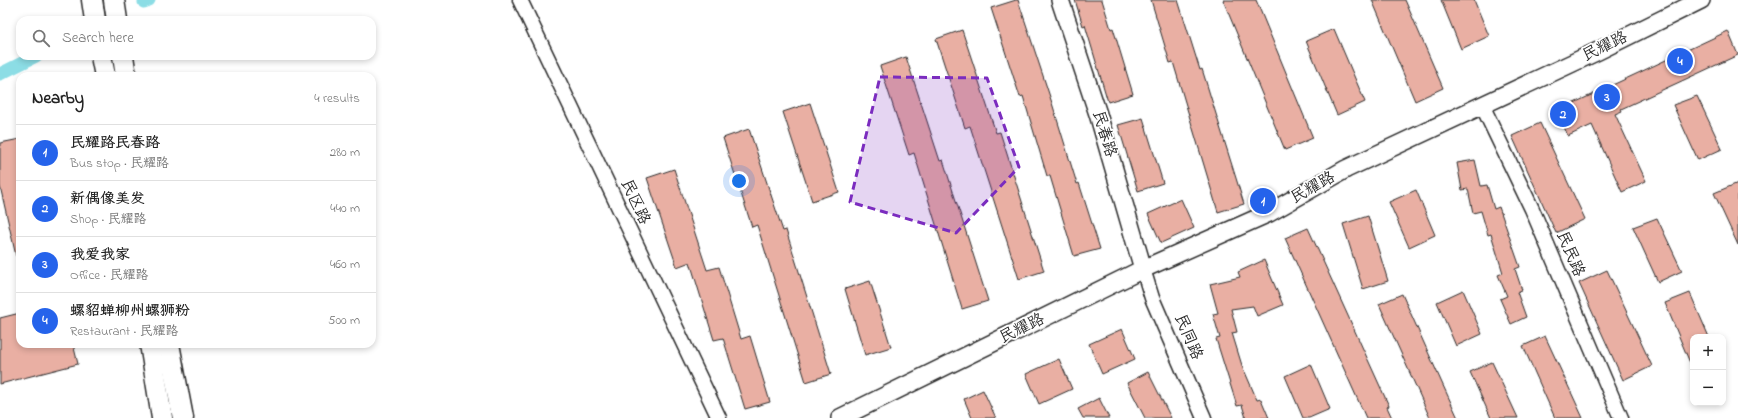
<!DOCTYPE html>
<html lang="en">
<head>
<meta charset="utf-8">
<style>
  body { margin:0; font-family:"Indie Flower","LXGW WenKai TC",sans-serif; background:#f6f6f6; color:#222 }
  .controls { position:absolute; right:12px; bottom:12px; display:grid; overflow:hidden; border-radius:8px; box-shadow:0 2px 6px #0003 }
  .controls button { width:36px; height:36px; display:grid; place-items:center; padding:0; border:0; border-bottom:1px solid #e0e0e0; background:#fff; color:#222; font:20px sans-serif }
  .you { position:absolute; left:739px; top:181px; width:14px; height:14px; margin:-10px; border:3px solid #fff; border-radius:50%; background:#1a73e8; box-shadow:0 0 0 6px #1a73e833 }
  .badge { display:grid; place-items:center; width:26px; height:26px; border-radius:50%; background:#2563eb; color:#fff; font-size:13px; font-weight:700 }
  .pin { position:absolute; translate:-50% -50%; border:2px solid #fff; box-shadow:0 1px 4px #0006 }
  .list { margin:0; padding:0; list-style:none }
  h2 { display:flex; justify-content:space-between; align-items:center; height:52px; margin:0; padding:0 16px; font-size:17px }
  h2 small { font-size:13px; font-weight:400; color:#767676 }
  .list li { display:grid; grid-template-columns:26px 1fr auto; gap:12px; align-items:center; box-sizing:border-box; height:56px; padding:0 16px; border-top:1px solid #e0e0e0 }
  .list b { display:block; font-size:15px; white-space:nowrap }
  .list p { margin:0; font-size:13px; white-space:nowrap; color:#767676 }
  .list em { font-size:13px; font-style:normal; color:#767676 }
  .icon { flex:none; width:22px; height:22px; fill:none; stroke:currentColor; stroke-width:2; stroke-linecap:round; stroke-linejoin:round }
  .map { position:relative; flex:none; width:1738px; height:418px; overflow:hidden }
  .search { position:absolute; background:#fff; box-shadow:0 2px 6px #0003; left:16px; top:16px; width:360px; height:44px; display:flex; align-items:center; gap:10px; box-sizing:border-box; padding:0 14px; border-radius:12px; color:#767676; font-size:15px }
  .panel { position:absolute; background:#fff; box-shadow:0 2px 6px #0003; left:16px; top:72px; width:360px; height:276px; border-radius:12px }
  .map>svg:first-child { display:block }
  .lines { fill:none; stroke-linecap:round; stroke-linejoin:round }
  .canal { stroke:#8cdde5; stroke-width:13 }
  .building { fill:#e9afa3; stroke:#2b2b2b }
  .minor-casing { stroke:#2b2b2b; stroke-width:17 }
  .tertiary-casing { stroke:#2b2b2b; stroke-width:20 }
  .secondary-casing { stroke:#2b2b2b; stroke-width:23 }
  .minor { stroke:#fff; stroke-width:14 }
  .tertiary { stroke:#fff; stroke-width:17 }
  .secondary { stroke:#fff; stroke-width:20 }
  .marked { fill:#7b2cbf; fill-opacity:0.2; stroke:#7b2cbf; stroke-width:3; stroke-dasharray:8 5; stroke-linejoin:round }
  .labels { text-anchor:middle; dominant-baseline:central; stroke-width:3.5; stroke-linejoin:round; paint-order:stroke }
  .street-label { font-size:16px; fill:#2b2b2b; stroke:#fff }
</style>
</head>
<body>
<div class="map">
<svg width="1738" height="418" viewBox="0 0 1738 418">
  <rect width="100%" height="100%" fill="#fff"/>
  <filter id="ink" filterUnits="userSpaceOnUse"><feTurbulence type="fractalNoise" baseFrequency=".025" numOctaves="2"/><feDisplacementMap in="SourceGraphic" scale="8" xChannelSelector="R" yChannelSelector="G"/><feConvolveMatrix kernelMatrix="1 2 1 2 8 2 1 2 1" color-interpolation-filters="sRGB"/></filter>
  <g filter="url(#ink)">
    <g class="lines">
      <g class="canal">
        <path d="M144 2 149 0"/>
        <path d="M0 74 36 56"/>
      </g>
    </g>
    <g class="building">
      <path d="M1016 0H1018L1052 103 1077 184 1079 183 1100 249 1074 256 1050 176H1047L1023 96 1020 97 991 8Z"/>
      <path d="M1075 0H1102L1111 29 1113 28 1133 94 1108 102 1085 25 1083 26Z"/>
      <path d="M1151 0H1178L1200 70 1202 69 1244 204 1218 212 1173 62 1170 63Z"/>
      <path d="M1223 0H1256L1313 138 1285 150Z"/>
      <path d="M1372 0H1405L1443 88 1415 101Z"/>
      <path d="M1441 0H1474L1489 36 1461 49Z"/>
      <path d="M1334 29 1365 102 1337 115 1306 41Z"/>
      <path d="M962 30 996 133 1000 132 1044 271 1019 279 970 126 965 128 936 39Z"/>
      <path d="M1728 31 1738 55 1621 109 1622 111 1615 114 1646 181 1622 192 1592 125 1568 136 1557 111Z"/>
      <path d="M906 57 940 161 943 160 988 301 962 309 914 153 909 155 880 66Z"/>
      <path d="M1697 96 1722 149 1698 160 1673 105Z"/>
      <path d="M810 103 839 192 812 201 783 112Z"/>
      <path d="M1143 118 1163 183 1138 191 1118 125Z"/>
      <path d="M1540 123 1585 219 1556 233 1512 136Z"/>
      <path d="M749 129 783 231 786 230 831 374 806 382 757 225 752 227 723 138Z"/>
      <path d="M20 139V256H16L0 186V143Z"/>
      <path d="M1475 160 1481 186 1487 185 1494 209 1499 207 1520 267 1515 269 1522 290 1517 292 1526 317 1511 324 1500 299 1507 296 1498 275 1503 273 1491 234 1488 235 1481 211 1473 213 1468 189 1462 190 1457 163Z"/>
      <path d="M674 169 707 270 719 267 741 339 750 336 770 402 745 409 723 338 714 340 690 262 677 267 647 178Z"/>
      <path d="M1738 183V245L1714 193Z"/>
      <path d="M1416 190 1435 235 1409 247 1389 202Z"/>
      <path d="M1181 199 1194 228 1161 243 1148 214Z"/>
      <path d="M1368 216 1388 281 1363 289 1343 224Z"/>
      <path d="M1657 218 1682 271 1658 282 1633 227Z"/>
      <path d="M1308 228 1389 406 1387 407 1392 418H1366L1285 238Z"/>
      <path d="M1264 260 1283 305 1257 316 1253 306 1231 309 1237 332 1232 333 1244 372H1245L1257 400 1261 399 1269 418H1246L1242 405 1237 406 1216 339 1220 338 1213 314 1218 313 1210 284 1240 277 1238 272Z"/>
      <path d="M1607 270 1652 366 1623 380 1579 283Z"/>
      <path d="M870 281 891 347 865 355 845 289Z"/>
      <path d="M1463 290 1482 334 1456 346 1437 302Z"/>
      <path d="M1690 293 1709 337H1693V370L1665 303Z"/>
      <path d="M1402 294 1441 381 1458 418H1430L1379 304Z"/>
      <path d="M20 313V344H73L78 364 0 384V318Z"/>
      <path d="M1122 329 1135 359 1102 374 1089 344Z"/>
      <path d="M1545 336 1583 418H1555L1523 346Z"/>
      <path d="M1059 359 1072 389 1039 404 1026 374Z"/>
      <path d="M1492 362 1518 418H1491L1470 372Z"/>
      <path d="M1311 364 1330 409 1309 418H1303L1285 376Z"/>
      <path d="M1148 372 1171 418H1145L1127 383Z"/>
      <path d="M983 390 996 418H972L964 399Z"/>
      <path d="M1099 398 1109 418H1083L1078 409Z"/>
    </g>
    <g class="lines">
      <g class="minor-casing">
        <g id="minor">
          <path d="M520 0 719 418"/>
          <path d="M1482 105 1532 209 1621 418"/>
          <path d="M1143 269 1152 298 1204 418"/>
        </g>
      </g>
      <g class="tertiary-casing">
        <g id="tertiary">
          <path d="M1060 0 1098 114 1143 269"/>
          <path d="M840 418 1143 269 1269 213 1346 169 1598 51 1701 0"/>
        </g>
      </g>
      <g class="secondary-casing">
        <g id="secondary">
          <path d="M92 0 95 20"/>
          <path d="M114 0 117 20"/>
          <path d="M101 56 105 76"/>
          <path d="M123 56 126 76"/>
          <path d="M150 344 162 418"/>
          <path d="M169 344 183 418"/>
        </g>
      </g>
      <use href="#minor" class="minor"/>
      <use href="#tertiary" class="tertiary"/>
      <use href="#secondary" class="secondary"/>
    </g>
  </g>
  <path class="marked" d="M880 77 987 78 1019 167 956 233 850 202Z"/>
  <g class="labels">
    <g class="street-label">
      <text transform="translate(1605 47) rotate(-26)">民耀路</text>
      <text transform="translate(1104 134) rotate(73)">民春路</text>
      <text transform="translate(1313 188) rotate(-29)">民耀路</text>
      <text transform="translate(635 202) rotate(65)">民区路</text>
      <text transform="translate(1570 254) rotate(67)">民民路</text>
      <text transform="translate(1022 329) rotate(-26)">民耀路</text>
      <text transform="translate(1188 337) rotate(67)">民同路</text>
    </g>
  </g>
</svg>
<div class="controls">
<button>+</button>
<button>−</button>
</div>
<div class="you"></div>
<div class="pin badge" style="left:1263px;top:201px">1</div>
<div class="pin badge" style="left:1563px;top:114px">2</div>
<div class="pin badge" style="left:1607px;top:97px">3</div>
<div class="pin badge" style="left:1680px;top:61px">4</div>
<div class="search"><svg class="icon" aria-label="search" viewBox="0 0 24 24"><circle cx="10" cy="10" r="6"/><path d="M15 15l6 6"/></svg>Search here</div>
<section class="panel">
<h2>Nearby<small>4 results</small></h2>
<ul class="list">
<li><span class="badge">1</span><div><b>民耀路民春路</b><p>Bus stop · 民耀路</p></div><em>280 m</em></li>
<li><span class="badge">2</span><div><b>新偶像美发</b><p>Shop · 民耀路</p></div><em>440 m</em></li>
<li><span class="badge">3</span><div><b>我爱我家</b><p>Office · 民耀路</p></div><em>460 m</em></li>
<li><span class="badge">4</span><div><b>螺貂蝉柳州螺狮粉</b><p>Restaurant · 民耀路</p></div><em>500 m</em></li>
</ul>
</section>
</div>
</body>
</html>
